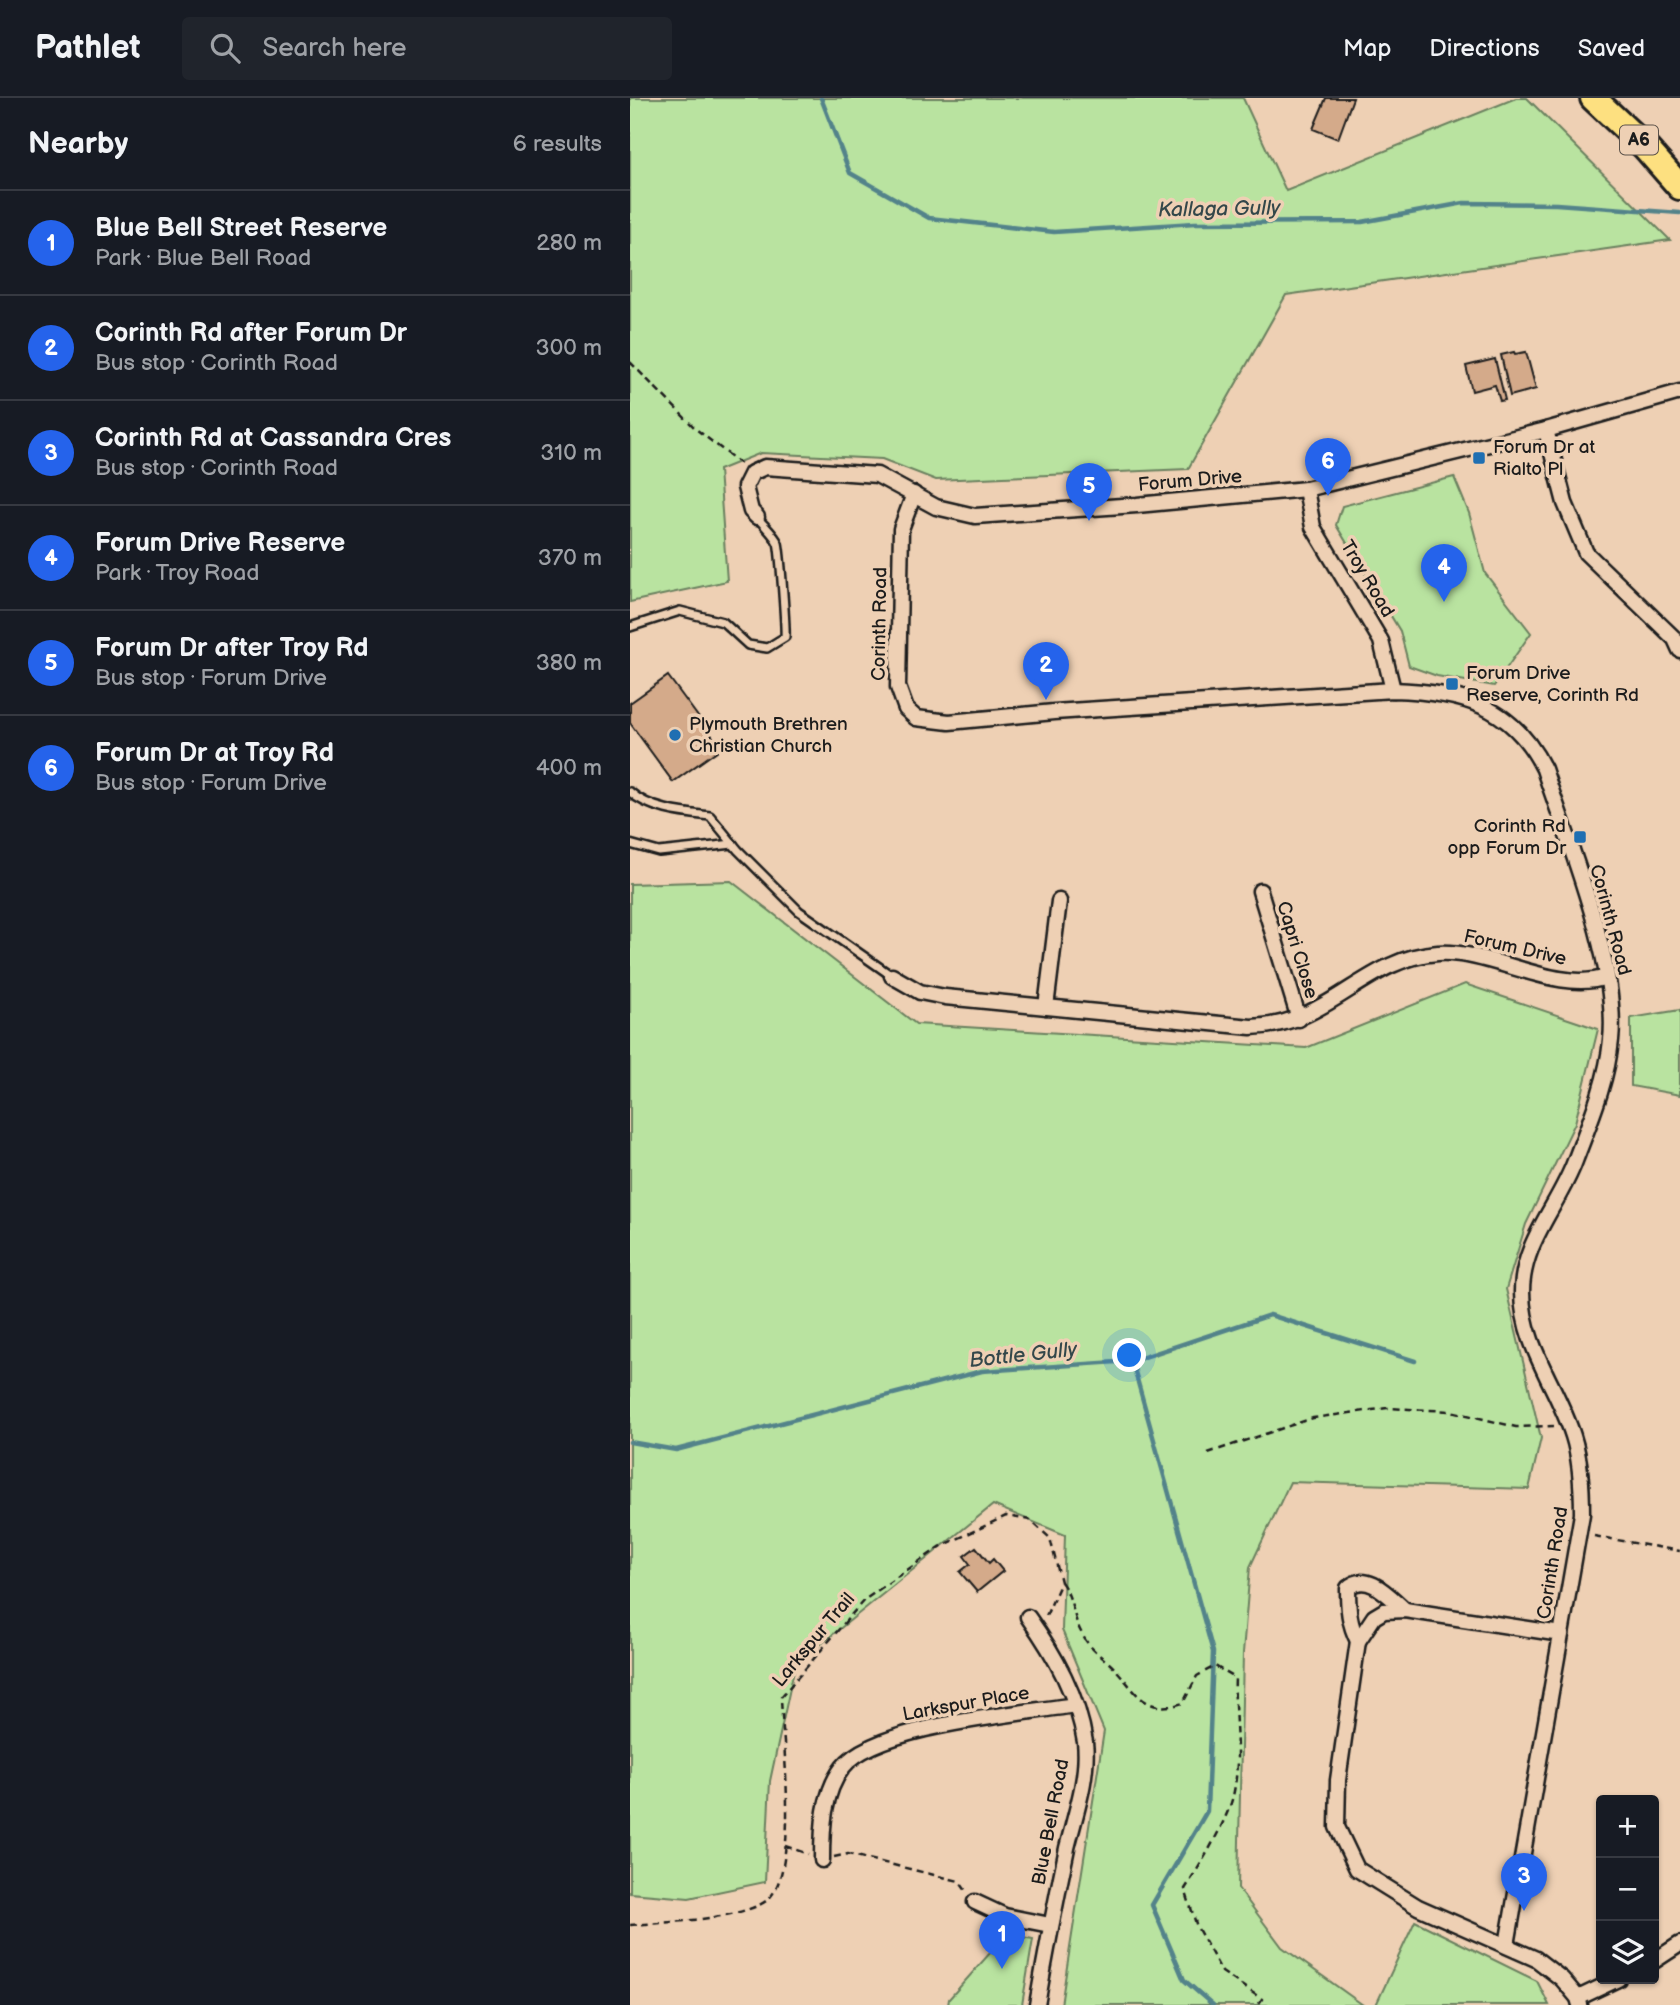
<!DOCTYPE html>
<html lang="en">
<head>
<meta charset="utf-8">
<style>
  body { margin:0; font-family:"Balsamiq Sans",sans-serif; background:#20242c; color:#f1f3f6 }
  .controls { position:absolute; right:21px; bottom:21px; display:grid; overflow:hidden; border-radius:7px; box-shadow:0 2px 5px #0004 }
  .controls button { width:63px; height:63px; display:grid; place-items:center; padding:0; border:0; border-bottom:2px solid #363941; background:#171b24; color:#f1f3f6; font:35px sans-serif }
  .you { position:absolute; left:500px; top:1258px; width:24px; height:24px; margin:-18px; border:5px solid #fff; border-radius:50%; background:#1a73e8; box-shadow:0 0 0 10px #1a73e833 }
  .badge { display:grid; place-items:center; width:46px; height:46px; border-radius:50%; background:#2563eb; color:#fff; font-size:23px; font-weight:700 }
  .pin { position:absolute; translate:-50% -58px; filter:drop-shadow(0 2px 4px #0008) }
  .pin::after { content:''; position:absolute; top:37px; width:24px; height:21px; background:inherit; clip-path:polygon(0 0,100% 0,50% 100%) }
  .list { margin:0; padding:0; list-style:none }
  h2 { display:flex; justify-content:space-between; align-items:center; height:91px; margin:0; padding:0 28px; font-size:30px }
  h2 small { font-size:23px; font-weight:400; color:#9ea1a6 }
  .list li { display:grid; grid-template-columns:46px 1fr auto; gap:21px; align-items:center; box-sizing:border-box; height:105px; padding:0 28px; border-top:2px solid #363941 }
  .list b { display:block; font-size:26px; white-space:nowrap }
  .list p { margin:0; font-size:23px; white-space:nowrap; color:#9ea1a6 }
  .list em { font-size:23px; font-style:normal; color:#9ea1a6 }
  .icon { flex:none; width:38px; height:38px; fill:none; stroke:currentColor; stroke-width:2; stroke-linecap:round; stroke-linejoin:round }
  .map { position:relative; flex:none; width:1050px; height:1907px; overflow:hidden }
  header { display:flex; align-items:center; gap:42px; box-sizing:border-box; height:98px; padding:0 35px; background:#171b24; border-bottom:2px solid #363941 }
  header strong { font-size:33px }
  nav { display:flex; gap:38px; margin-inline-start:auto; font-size:24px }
  .search { width:490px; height:63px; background:#20242c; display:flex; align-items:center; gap:18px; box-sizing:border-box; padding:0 24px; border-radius:7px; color:#9ea1a6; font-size:26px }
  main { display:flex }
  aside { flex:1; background:#171b24 }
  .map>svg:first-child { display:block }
  .green { fill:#b9e3a0; stroke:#6a805e; stroke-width:2 }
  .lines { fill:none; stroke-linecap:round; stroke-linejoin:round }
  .stream { stroke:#53838a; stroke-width:4.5 }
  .building { fill:#d4aa8a; stroke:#1c1c1c; stroke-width:2 }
  .lane-casing { stroke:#1c1c1c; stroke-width:12 }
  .street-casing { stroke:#1c1c1c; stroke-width:19 }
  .highway-casing { stroke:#1c1c1c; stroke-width:30 }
  .path { stroke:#1c1c1c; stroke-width:2.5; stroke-dasharray:7 5; stroke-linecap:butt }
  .lane { stroke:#eed0b4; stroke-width:7 }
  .street { stroke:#eed0b4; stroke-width:14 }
  .highway { stroke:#fde080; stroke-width:24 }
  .poi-dot { fill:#1f6fb2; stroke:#eed0b4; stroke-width:2.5 }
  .labels { text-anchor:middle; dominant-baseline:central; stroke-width:7; stroke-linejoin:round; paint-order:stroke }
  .shield { fill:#eed0b4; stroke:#5b524a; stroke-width:2 }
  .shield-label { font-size:18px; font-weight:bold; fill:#1c1c1c }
  .poi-label { font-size:19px; fill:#1c1c1c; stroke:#eed0b4; text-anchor:start }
  .street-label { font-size:19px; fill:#1c1c1c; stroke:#eed0b4 }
  .water-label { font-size:21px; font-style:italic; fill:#33474a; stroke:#eed0b4 }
</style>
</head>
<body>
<header>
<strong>Pathlet</strong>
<div class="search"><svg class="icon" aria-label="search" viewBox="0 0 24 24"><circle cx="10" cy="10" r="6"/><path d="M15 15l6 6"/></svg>Search here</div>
<nav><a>Map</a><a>Directions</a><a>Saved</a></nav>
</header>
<main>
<aside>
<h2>Nearby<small>6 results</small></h2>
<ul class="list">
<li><span class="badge">1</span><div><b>Blue Bell Street Reserve</b><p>Park · Blue Bell Road</p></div><em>280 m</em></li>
<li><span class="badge">2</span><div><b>Corinth Rd after Forum Dr</b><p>Bus stop · Corinth Road</p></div><em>300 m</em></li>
<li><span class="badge">3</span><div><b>Corinth Rd at Cassandra Cres</b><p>Bus stop · Corinth Road</p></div><em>310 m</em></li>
<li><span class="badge">4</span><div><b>Forum Drive Reserve</b><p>Park · Troy Road</p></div><em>370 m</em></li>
<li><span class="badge">5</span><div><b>Forum Dr after Troy Rd</b><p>Bus stop · Forum Drive</p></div><em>380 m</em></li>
<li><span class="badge">6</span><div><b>Forum Dr at Troy Rd</b><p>Bus stop · Forum Drive</p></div><em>400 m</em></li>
</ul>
</aside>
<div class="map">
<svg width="1050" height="1907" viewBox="0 0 1050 1907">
  <rect width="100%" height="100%" fill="#eed0b4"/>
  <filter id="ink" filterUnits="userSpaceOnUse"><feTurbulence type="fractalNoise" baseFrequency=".0143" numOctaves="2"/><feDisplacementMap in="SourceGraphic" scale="14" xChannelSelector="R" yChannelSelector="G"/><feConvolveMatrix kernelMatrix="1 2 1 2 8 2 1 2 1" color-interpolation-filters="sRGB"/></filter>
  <g filter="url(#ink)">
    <g class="green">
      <path d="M0 0H613L656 93 886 0H897L1040 142 656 197 558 371 306 382 252 361 131 355 89 372 97 483 0 504Z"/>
      <path d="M824 379 839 415 855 475 901 535 864 588 807 578 779 568 770 533 706 427 712 408Z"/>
      <path d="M101 783 286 926 676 950 835 886 968 931 945 1025 896 1126 876 1191 911 1340 899 1391 660 1384 620 1469 613 1555 608 1790 652 1849 733 1907H431L474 1633 432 1532 435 1437 363 1407 165 1567 140 1683 135 1784 59 1800 0 1795V786Z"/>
      <path d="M1050 912V997L1001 988V920Z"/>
      <path d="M785 1823 907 1883 919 1907H746Z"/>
      <path d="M377 1836 403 1841 392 1907H318L319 1901Z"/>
    </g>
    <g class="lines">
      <g class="stream">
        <path d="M191 0 220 75 299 120 424 134 565 125 732 124 834 105 926 106 1050 115"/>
        <path d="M502 1263 583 1554 577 1713 522 1807 554 1882 583 1907"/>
        <path d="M0 1344 46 1352 352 1273 502 1263 640 1217 785 1263"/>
      </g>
    </g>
    <g class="building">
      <path d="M696 0H723L708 41 683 31Z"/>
      <path d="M884 254 885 256 896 254 906 291 880 298 871 257Z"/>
      <path d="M865 261 875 302 870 303 865 287 842 293 836 268Z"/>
      <path d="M38 578 91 650 43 684 0 625V605Z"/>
      <path d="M346 1449 359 1465 363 1461 373 1473 347 1494 330 1474 340 1466 334 1458Z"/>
    </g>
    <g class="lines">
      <g class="lane-casing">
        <g id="lane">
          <path d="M0 529 50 513 93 524 118 547 137 550 155 539C156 531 150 450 148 445 144 436 133 427 127 419"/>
          <path d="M0 694C20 712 54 715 80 718L108 752 169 813 262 878"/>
          <path d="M0 746 29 754 103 746"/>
        </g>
      </g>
      <g class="street-casing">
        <g id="street">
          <path d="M916 332 935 405 956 455 1045 541 1050 552"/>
          <path d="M676 391 683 429 751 543 763 592"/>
          <path d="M284 396 271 431 268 589 276 611 286 620 319 624 424 614 763 592C830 594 882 606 914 671 938 744 989 867 981 942 977 984 960 1023 945 1063 929 1107 892 1144 892 1194 892 1247 928 1290 943 1338 951 1363 952 1390 952 1416L877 1847"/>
          <path d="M127 419 121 413 115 389 122 375 135 369 247 377 306 409 345 418 507 407 676 391 916 332 1050 294"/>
          <path d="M630 793 669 921"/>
          <path d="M262 878 290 894 315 899 621 929C699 928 734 860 808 855 863 852 925 896 977 879"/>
          <path d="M416 909 429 803"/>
          <path d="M398 1519C425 1557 448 1598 455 1644 459 1678 445 1717 437 1750 426 1802 416 1854 407 1907"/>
          <path d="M931 1536 775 1512 754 1513 744 1519 728 1543 708 1682 707 1729 727 1771 788 1809 906 1861 932 1881 948 1900 950 1907"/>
          <path d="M728 1543C719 1526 718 1510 718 1490 737 1472 760 1499 775 1512"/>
          <path d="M192 1762C192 1730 193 1695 213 1669 245 1627 391 1616 445 1607"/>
          <path d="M345 1804 375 1818 420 1827"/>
          <path d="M1024 1863 1050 1846"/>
          <path d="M948 1900 988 1881"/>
        </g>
      </g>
      <g class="highway-casing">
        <path id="highway" d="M963 0 1015 49 1050 89"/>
      </g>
      <g class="path">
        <path d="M0 264 67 332 111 366"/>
        <path d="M578 1355 683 1320 757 1310 821 1313 886 1329 924 1328"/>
        <path d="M964 1438 1050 1453"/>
        <path d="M431 1484C443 1499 442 1517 451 1534 458 1549 467 1555 479 1565 505 1588 510 1619 553 1605L567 1578 585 1568 605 1580C603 1620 613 1667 601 1705 591 1733 571 1766 555 1791L567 1829 592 1874 632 1901 628 1907"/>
        <path d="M155 1748 178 1756"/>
        <path d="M204 1759 218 1756 329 1783 336 1793"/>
        <path d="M0 1827C33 1825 111 1821 136 1803 171 1777 152 1641 151 1599L234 1502 310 1449 376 1418 400 1422 420 1440 431 1484 416 1518"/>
      </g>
      <use href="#lane" class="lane"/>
      <use href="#street" class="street"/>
      <use href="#highway" class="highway"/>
    </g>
  </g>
  <g class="poi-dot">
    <rect x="842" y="353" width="14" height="14" rx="3.5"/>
    <rect x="815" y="579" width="14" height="14" rx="3.5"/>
    <circle cx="45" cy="637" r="7"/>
    <rect x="943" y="732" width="14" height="14" rx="3.5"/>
  </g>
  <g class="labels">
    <rect class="shield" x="990" y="27.5" width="38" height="29" rx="5"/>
    <g class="shield-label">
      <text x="1009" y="42">A6</text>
    </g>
    <g class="poi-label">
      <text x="863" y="349">Forum Dr at<tspan x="863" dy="22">Rialto Pl</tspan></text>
      <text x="836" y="575">Forum Drive<tspan x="836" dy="22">Reserve, Corinth Rd</tspan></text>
      <text x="59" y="626">Plymouth Brethren<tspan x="59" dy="22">Christian Church</tspan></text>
      <text x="936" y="728" text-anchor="end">Corinth Rd<tspan x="936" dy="22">opp Forum Dr</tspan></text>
    </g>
    <g class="street-label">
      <text transform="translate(560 383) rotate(-5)">Forum Drive</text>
      <text transform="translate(737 481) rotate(59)">Troy Road</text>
      <text transform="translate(250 526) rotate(-89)">Corinth Road</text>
      <text transform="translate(980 822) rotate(75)">Corinth Road</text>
      <text transform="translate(885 850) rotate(13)">Forum Drive</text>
      <text transform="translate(667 852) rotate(73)">Capri Close</text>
      <text transform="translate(923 1465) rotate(-81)">Corinth Road</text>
      <text transform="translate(184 1542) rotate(-50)">Larkspur Trail</text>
      <text transform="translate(336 1606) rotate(-10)">Larkspur Place</text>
      <text transform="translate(421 1724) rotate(-79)">Blue Bell Road</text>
    </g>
    <g class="water-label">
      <text transform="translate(589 111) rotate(-1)">Kallaga Gully</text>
      <text transform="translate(393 1257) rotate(-6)">Bottle Gully</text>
    </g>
  </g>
</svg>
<div class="controls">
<button>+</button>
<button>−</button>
<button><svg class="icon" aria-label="layers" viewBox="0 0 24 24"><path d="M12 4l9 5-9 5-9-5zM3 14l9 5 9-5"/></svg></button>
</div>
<div class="you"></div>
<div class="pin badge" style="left:372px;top:1871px">1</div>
<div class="pin badge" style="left:416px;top:602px">2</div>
<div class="pin badge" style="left:894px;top:1813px">3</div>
<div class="pin badge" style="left:814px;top:504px">4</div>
<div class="pin badge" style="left:459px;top:423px">5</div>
<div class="pin badge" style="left:698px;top:398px">6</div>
</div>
</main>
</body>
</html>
